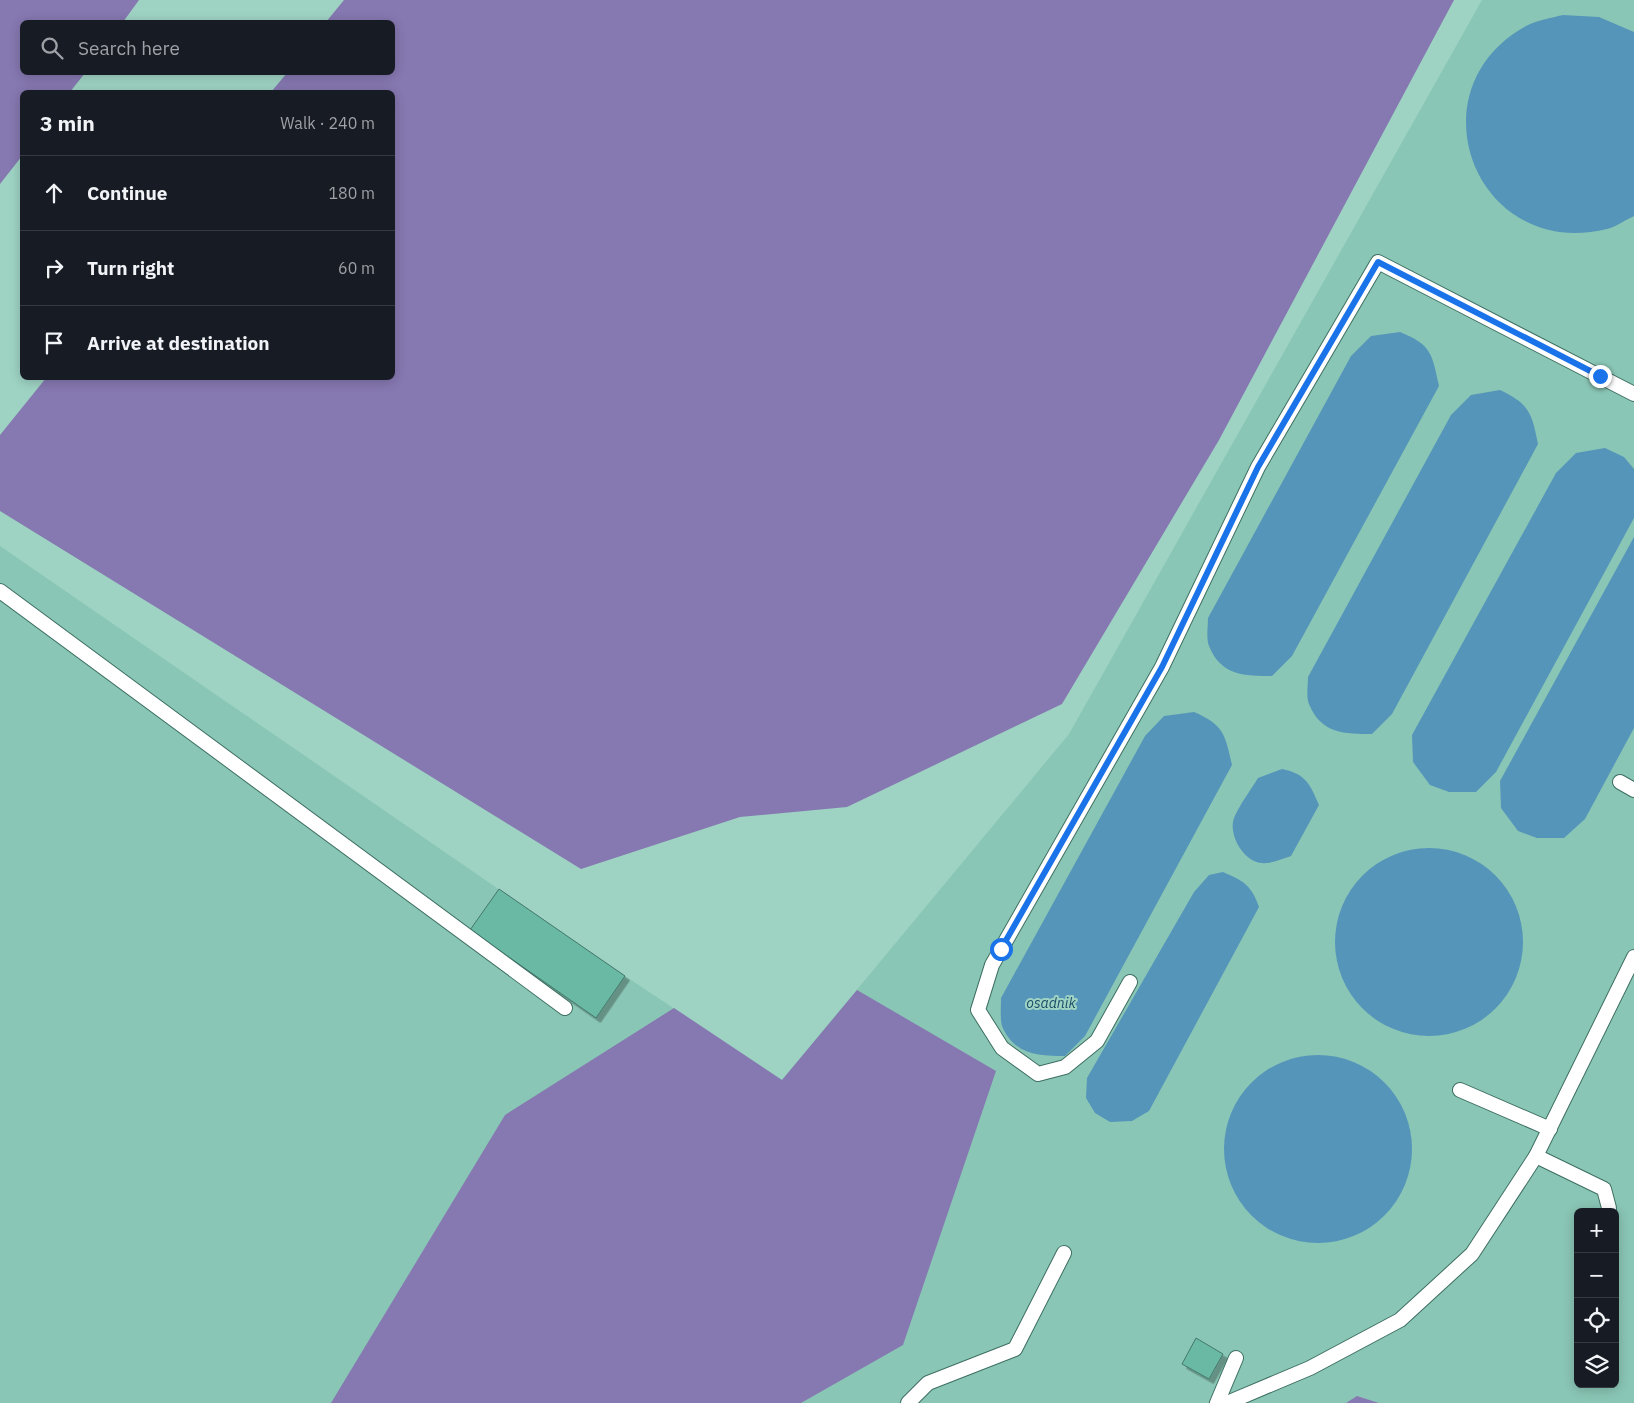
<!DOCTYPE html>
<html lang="en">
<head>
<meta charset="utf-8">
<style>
  body { margin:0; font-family:"IBM Plex Sans",sans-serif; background:#20242c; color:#f1f3f6 }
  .controls { position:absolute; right:15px; bottom:15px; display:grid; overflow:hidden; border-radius:8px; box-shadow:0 2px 12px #0003 }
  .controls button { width:45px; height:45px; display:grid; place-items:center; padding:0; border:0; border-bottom:1px solid #363941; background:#171b24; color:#f1f3f6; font:25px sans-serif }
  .stop { position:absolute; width:15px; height:15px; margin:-11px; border:4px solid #1a73e8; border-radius:50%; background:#fff }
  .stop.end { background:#1a73e8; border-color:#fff; box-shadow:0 1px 5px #0008 }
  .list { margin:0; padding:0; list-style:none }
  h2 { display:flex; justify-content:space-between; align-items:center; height:65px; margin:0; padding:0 20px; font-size:21px }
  h2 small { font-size:16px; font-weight:400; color:#9ea1a6 }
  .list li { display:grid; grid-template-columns:32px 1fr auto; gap:15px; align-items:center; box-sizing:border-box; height:75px; padding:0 20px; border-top:1px solid #363941 }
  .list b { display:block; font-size:19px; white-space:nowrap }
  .list em { font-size:16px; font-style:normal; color:#9ea1a6 }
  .icon { flex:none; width:28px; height:28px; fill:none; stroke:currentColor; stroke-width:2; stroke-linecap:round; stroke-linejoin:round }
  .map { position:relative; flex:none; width:1634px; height:1403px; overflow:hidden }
  .search { position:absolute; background:#171b24; box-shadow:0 2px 12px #0003; left:20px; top:20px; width:375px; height:55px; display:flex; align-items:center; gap:12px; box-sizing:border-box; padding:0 18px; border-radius:8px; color:#9ea1a6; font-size:19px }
  .panel { position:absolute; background:#171b24; box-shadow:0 2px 12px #0003; left:20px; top:90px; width:375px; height:290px; border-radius:8px }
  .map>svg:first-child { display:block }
  .built { fill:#8ac6b5; fill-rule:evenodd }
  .forest { fill:#8678b1 }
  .water { fill:#5595ba }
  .building { fill:#69b9a5; stroke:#447769; filter:url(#shadow) }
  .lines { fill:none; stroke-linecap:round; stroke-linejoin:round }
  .lane-casing { stroke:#3d6f62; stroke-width:16 }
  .lane { stroke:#fff; stroke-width:14 }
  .route { stroke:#1a73e8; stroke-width:6 }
  .labels { text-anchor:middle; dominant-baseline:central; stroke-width:4; stroke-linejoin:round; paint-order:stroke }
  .water-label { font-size:14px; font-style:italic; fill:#1a4d68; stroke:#9ed3c3 }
</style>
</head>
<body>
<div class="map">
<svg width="1634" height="1403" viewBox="0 0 1634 1403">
  <defs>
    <filter id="shadow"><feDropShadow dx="4.5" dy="4.5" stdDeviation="0" flood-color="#0004"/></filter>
  </defs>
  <rect width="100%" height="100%" fill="#9ed3c3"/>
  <path class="built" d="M1482 0H1634V1403H1379L1357 1396 1353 1403H0V546L625 976 782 1080 1069 734ZM1578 1212H1615V1384H1578Z"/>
  <g class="forest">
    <path d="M0 0H139L123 22H22V72L85 73 70 92H22V156L0 184Z"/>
    <path d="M344 0H1454L1219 440 1062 704 847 807 740 817 581 869 0 511V435L46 378H392V92H271L287 73 392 72V22H326Z"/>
    <path d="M857 990 996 1071 903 1345 801 1403H331L505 1115 674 1008 782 1080Z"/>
    <path d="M1357 1396 1379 1403H1346Z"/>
  </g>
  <g class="water">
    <path d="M1563 15 1599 17 1634 32V216C1625 220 1616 227 1607 229 1476 261 1410 90 1526 26 1537 20 1551 18 1563 15Z"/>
    <path d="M1400 332C1432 345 1432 354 1439 386L1292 656 1272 676C1245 676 1221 676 1209 646 1206 639 1208 626 1208 618L1351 356 1371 336Z"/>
    <path d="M1500 390C1530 404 1532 414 1538 444L1392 714 1372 734C1345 734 1321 734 1309 704 1306 697 1308 685 1308 677L1451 415 1471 395Z"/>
    <path d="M1605 448 1624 457 1634 469V518L1496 772 1476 792H1449L1430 785 1413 762 1412 735 1556 473 1576 453Z"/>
    <path d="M1634 537V728L1585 819 1564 838H1537L1518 831 1501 808 1500 781Z"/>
    <path d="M1194 712C1224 725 1225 734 1232 765L1085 1036 1065 1056C1039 1056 1014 1055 1002 1026 1000 1018 1001 1006 1001 998L1145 736 1164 716Z"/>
    <path d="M1282 769C1306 774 1310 784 1319 805L1291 856C1282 859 1271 864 1261 863 1243 861 1228 834 1234 818 1240 804 1250 791 1258 778Z"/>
    <circle cx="1429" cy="942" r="94"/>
    <path d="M1223 872C1244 881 1251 885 1259 907L1149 1111 1132 1121 1110 1122 1095 1113 1086 1098 1087 1078 1194 892 1209 875Z"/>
    <circle cx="1318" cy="1149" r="94"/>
  </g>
  <g class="building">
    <path d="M499 889 625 976 596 1018 470 930Z"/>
    <path d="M1196 1338 1223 1354 1209 1379 1182 1364Z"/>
  </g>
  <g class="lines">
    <g class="lane-casing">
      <g id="lane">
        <path d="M0 591 565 1008"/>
        <path d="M1620 782 1634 790"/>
        <path d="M1130 982 1097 1041 1065 1067 1038 1074 1002 1048 978 1010 992 965 1162 667 1258 467 1378 262 1634 394"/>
        <path d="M1460 1090 1550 1129"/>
        <path d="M1536 1156 1604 1189 1609 1208"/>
        <path d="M908 1403 928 1383 1015 1349 1064 1253"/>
        <path d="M1217 1403 1236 1358"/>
        <path d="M1227 1403 1310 1368 1400 1320 1472 1254 1536 1156 1634 957"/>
      </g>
    </g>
    <use href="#lane" class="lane"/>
  </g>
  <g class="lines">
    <path class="route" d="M1001 949 1162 667 1258 467 1378 262 1600 376"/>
  </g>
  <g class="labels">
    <g class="water-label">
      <text x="1051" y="1003">osadnik</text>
    </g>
  </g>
</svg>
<div class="controls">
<button>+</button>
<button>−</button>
<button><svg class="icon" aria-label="locate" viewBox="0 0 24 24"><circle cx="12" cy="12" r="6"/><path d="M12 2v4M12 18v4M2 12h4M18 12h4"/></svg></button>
<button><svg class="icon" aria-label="layers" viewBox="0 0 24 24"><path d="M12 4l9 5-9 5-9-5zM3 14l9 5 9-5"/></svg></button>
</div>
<div class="stop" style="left:1001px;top:949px"></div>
<div class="stop end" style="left:1600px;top:376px"></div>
<div class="search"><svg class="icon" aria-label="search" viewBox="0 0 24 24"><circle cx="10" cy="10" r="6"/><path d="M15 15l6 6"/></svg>Search here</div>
<section class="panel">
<h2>3 min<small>Walk · 240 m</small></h2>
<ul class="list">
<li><svg class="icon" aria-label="ahead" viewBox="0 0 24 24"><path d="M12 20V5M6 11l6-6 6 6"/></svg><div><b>Continue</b></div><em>180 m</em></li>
<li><svg class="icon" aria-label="right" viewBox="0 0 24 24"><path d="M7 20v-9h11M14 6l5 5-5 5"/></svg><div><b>Turn right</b></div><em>60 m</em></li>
<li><svg class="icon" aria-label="arrive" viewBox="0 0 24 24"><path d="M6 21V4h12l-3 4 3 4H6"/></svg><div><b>Arrive at destination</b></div></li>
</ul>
</section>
</div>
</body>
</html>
